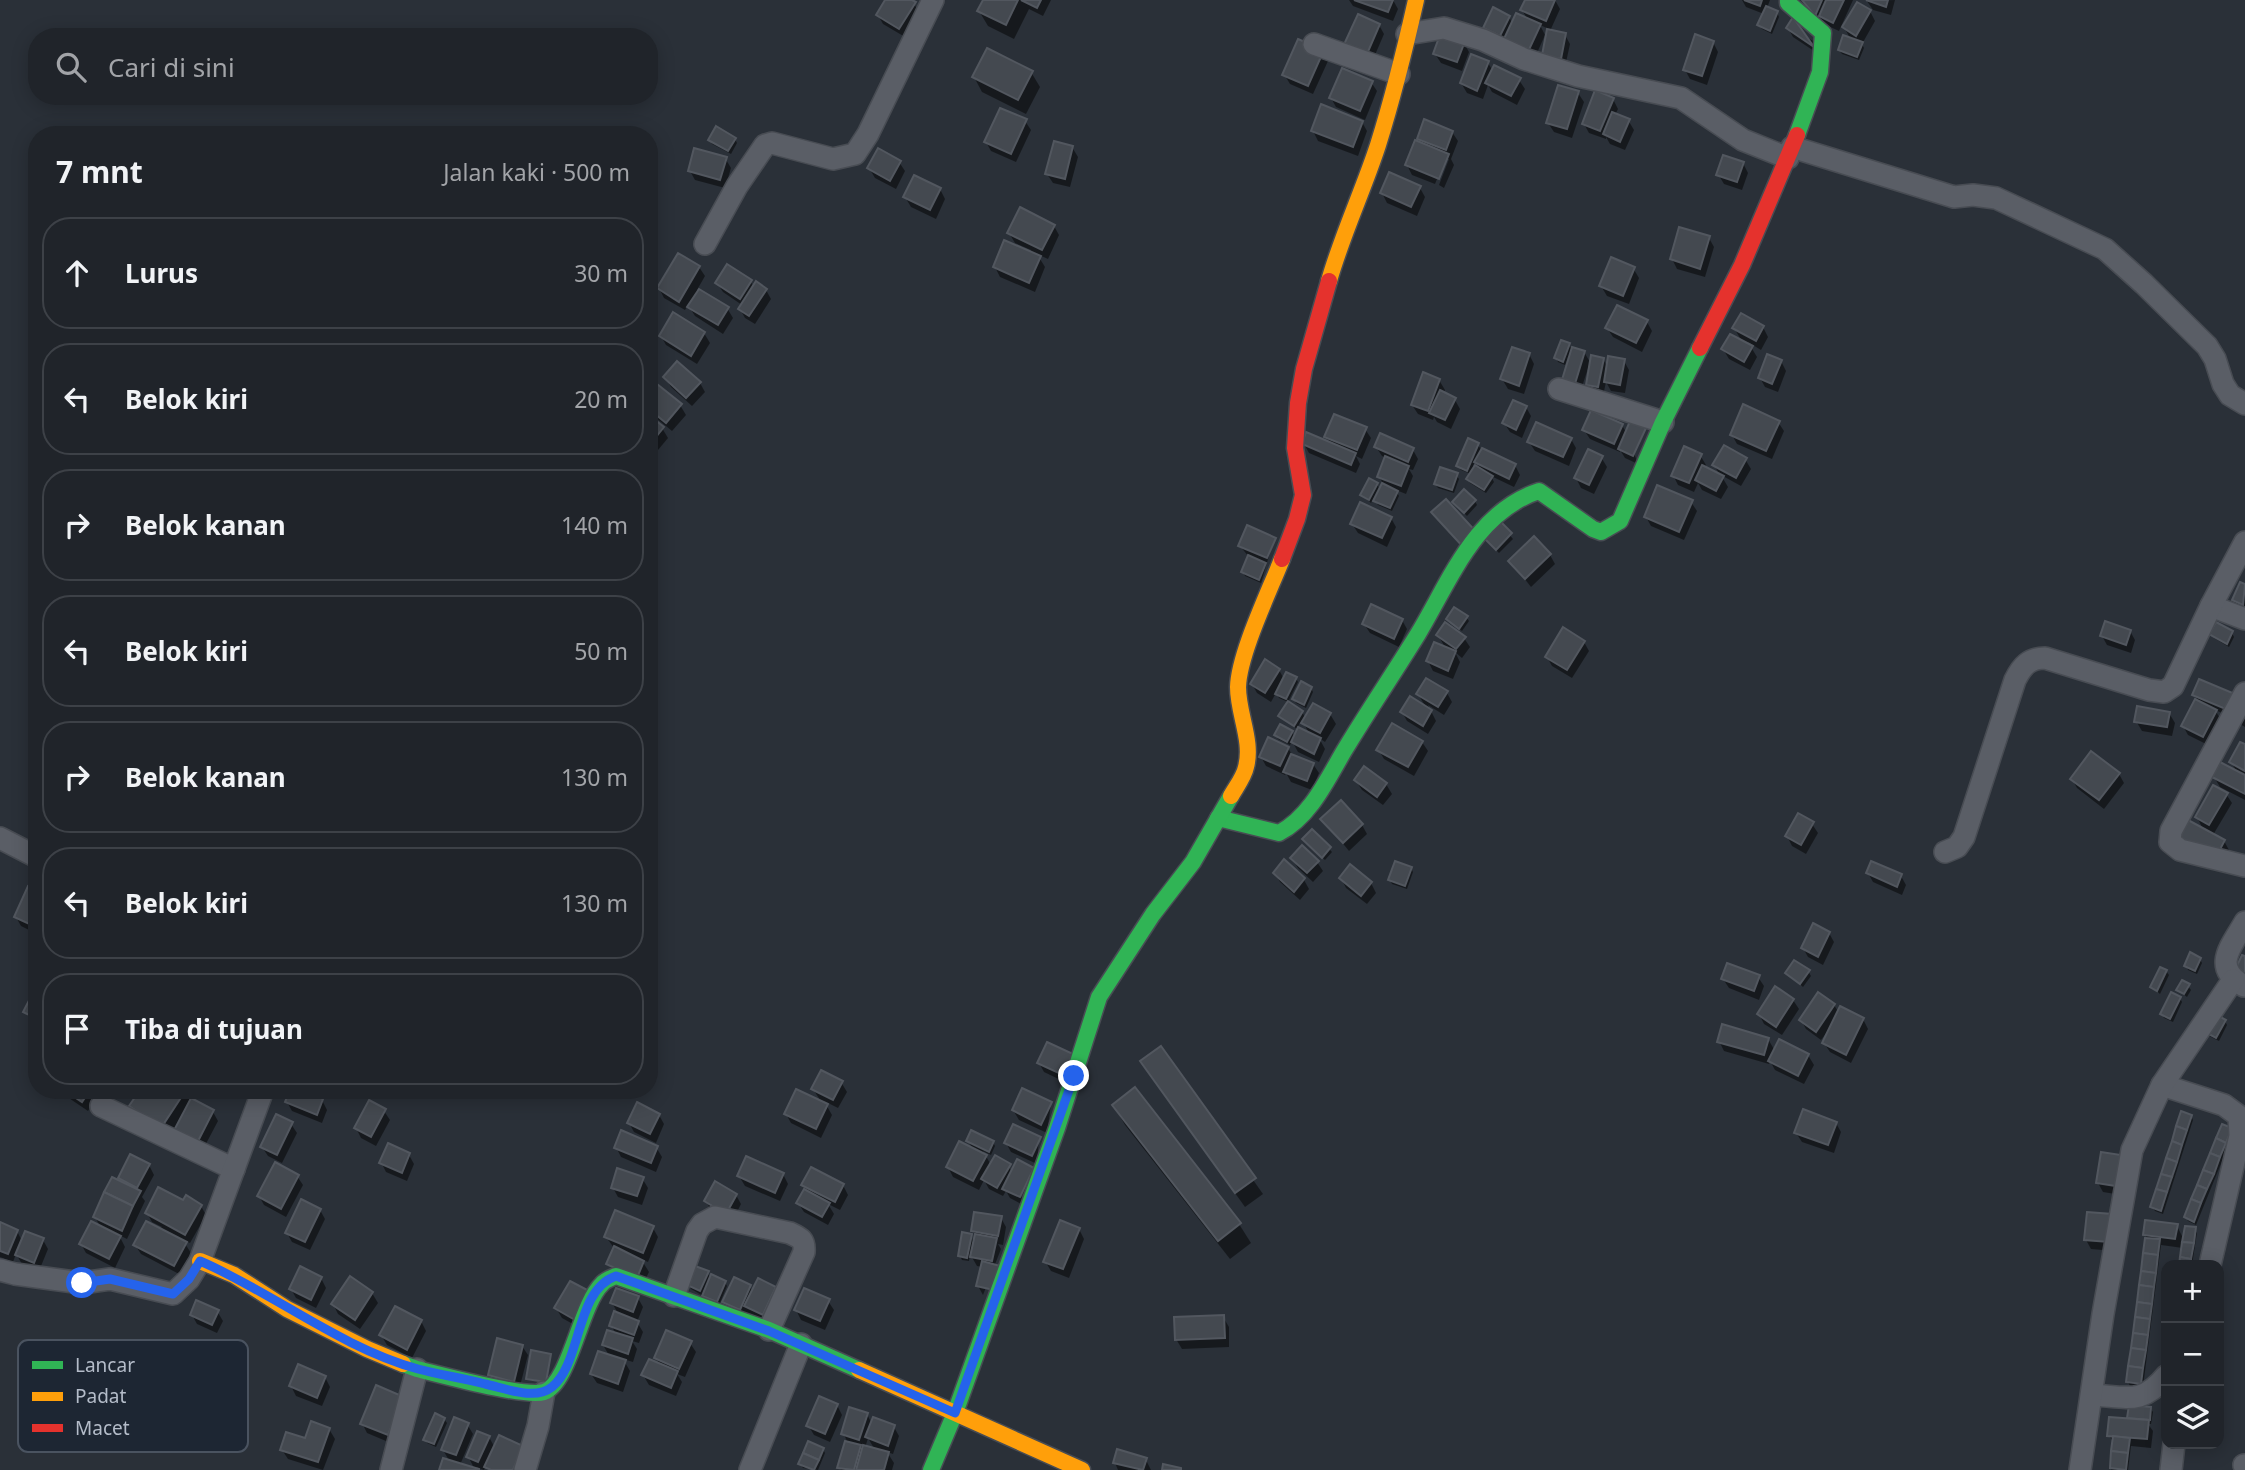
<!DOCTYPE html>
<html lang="id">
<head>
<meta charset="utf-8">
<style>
  body { margin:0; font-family:"Noto Sans",sans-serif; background:#2d3036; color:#f1f3f6 }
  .controls { position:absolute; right:21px; bottom:21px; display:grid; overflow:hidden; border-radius:14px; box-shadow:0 4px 18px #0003 }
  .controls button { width:63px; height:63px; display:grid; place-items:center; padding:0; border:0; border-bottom:2px solid #3d4147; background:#20242a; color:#f1f3f6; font:35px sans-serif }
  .stop { position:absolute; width:21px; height:21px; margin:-16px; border:5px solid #2563eb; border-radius:50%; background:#fff }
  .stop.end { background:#2563eb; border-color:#fff; box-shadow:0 2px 7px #0008 }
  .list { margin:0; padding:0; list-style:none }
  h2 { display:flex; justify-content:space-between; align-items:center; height:91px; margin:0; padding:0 28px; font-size:30px }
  h2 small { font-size:23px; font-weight:400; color:#a2a4a8 }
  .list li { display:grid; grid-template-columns:46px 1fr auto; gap:21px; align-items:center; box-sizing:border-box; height:112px; margin:0 14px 14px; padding:0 14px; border:2px solid #3d4147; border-radius:28px }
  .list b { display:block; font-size:26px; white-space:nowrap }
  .list em { font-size:23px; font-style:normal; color:#a2a4a8 }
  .icon { flex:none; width:38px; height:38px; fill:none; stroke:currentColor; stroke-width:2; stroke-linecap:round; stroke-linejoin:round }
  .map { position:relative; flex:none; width:2245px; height:1470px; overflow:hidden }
  .search { position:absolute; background:#20242a; box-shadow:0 4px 18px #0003; left:28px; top:28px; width:630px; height:77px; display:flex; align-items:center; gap:18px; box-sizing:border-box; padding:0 24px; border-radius:28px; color:#a2a4a8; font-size:26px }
  .panel { position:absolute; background:#20242a; box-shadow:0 4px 18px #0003; left:28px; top:126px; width:630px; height:973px; border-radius:28px }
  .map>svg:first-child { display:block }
  .shadow { fill:#0007; fill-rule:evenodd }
  .building { fill:#444950; stroke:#52575f; stroke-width:2 }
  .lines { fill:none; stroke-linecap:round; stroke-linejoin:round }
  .street-casing { stroke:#484c53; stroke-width:24 }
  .fast-casing { stroke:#484c53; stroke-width:19 }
  .slow-casing { stroke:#484c53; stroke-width:19 }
  .jam-casing { stroke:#484c53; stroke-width:19 }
  .street { stroke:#5a5e66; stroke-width:21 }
  .fast { stroke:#30b455; stroke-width:16 }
  .slow { stroke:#ff9f0a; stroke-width:16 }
  .jam { stroke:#e5322d; stroke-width:16 }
  .route { stroke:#2563eb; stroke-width:9 }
  .key { fill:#1d2633; stroke:#4a5360; stroke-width:2 }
  .key-label { font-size:19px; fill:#b4bcc9 }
</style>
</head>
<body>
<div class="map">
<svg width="2245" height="1470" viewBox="0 0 2245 1470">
  <rect width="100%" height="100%" fill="#2a3038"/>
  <g class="shadow">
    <path d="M887 0H909L914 4 920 13 905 37 883 24 878 15Z"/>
    <path d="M982 0H1051L1043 16 1029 9 1014 39 988 26 979 11 984 1Z"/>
    <path d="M1349 0H1393L1398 9 1393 21 1353 6Z"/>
    <path d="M1527 0H1555L1560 9 1550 31 1565 35 1570 44 1565 67 1544 55 1549 29 1540 25 1545 35 1533 62 1490 37 1485 28 1509 17 1513 24 1528 20 1522 10Z"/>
    <path d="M1742 0H1770L1767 8 1777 12 1779 17 1772 34 1762 29 1759 25 1764 14 1746 7Z"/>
    <path d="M1804 0H1825L1827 2 1828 0H1853L1839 31 1826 25Z"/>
    <path d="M1895 0 1891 15 1873 10 1867 1Z"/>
    <path d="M1870 11 1875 21 1862 44 1864 48 1859 60 1842 54 1839 50 1851 40 1844 27Z"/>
    <path d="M1379 25 1384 34 1369 69 1348 60Z"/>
    <path d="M1788 28 1825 47 1820 55 1793 37Z"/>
    <path d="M1713 42 1718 52 1707 85 1690 79 1685 70Z"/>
    <path d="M1464 43 1469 52 1462 71 1441 63 1435 54Z"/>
    <path d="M1322 51 1328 61 1313 94 1290 84 1284 74Z"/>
    <path d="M1488 63 1493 71 1519 80 1525 89 1517 105 1492 92 1488 85 1483 99 1467 93 1461 83Z"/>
    <path d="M1031 72 1040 87 1026 114 982 92 974 77Z"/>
    <path d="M1371 82 1377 91 1365 120 1336 107 1331 98Z"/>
    <path d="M1578 93 1584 102 1572 138 1554 132 1548 123Z"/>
    <path d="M1613 99 1618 109 1615 115 1628 120 1634 130 1625 150 1610 144 1606 137V139L1589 133 1584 124Z"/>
    <path d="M1025 121 1031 130 1016 162 991 151 986 142Z"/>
    <path d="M1362 122 1367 131 1358 156 1318 141 1313 131Z"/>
    <path d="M1452 132 1458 141 1451 159 1454 165 1444 188 1439 185 1449 159H1445L1435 184 1412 175 1407 165 1423 145 1419 139Z"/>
    <path d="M735 139 737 143 731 154 712 144 710 140Z"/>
    <path d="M1072 147 1078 157 1070 187 1053 183 1047 174Z"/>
    <path d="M725 158 731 168 725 188 695 180 690 171Z"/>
    <path d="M899 162 905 171 896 189 875 178 869 168Z"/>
    <path d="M1743 163 1748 173 1742 190 1724 184 1718 174Z"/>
    <path d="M1420 188 1425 197 1417 216 1387 203 1382 193Z"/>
    <path d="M940 189 945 199 936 219 911 207 905 197Z"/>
    <path d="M1054 226 1059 235 1048 259 1037 254 1045 267 1035 292 1000 277 995 267 1030 253 1031 250 1015 243 1009 233Z"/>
    <path d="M1709 238 1714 247 1705 277 1677 269 1672 259Z"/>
    <path d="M699 267 705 276 697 290 727 308 733 318 723 334 695 316 688 305 685 310 664 298 659 288Z"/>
    <path d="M1633 268 1639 278 1629 304 1607 296 1601 286Z"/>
    <path d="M750 281 754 287 766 290 771 299 755 324 745 318 740 309 742 305 723 292 717 283Z"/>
    <path d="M1647 322 1652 331 1642 352 1613 337 1607 328Z"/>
    <path d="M1763 327 1768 337 1761 350 1748 342 1757 357 1750 370 1729 359 1723 349 1743 343 1734 328Z"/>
    <path d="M704 333 710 343 697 364 666 345 661 336Z"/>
    <path d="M1569 345 1571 348 1584 352 1590 362 1579 396 1568 392 1570 358 1568 357 1565 365 1558 362 1556 358Z"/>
    <path d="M1529 354 1534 364 1524 394 1508 389 1502 379Z"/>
    <path d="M1603 359 1608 368 1624 361 1629 370 1625 393 1611 391 1606 382 1603 396 1593 394 1588 384Z"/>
    <path d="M1781 361 1786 371 1778 392 1765 387 1760 378Z"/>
    <path d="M665 377 700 383 705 392 692 406 671 387Z"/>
    <path d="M1439 380 1445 390 1443 394 1455 400 1460 409 1451 429 1437 422 1434 417 1433 420 1418 414 1412 405Z"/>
    <path d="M649 396 680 405 686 415 672 431 649 412Z"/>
    <path d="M1526 407 1531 416 1522 438 1510 432 1504 423Z"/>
    <path d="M649 418 662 428 668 438 658 450 649 443Z"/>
    <path d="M1778 422 1784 431 1772 459 1737 444 1732 435Z"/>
    <path d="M1622 425 1627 434 1638 464 1625 458 1620 450V452L1590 439 1584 430Z"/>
    <path d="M1365 429 1371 438 1362 459 1356 456 1360 464 1356 473 1309 453 1304 444H1331L1326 437Z"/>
    <path d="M1571 439 1576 448 1569 466 1535 451 1529 442Z"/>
    <path d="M1478 445 1482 451 1515 465 1520 475 1514 487 1491 476 1494 482 1486 493 1470 483 1468 479 1471 474 1461 470 1458 466ZM1475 460 1482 471 1473 466Z"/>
    <path d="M1376 447 1413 450 1418 459 1413 470 1409 469 1413 476 1406 494 1396 490 1399 496 1392 511 1378 505 1374 498 1371 503 1362 495 1377 484 1380 490 1383 484 1379 476 1386 458 1382 456Z"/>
    <path d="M1700 455 1706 465 1704 468 1721 477 1714 465 1745 459 1751 469 1741 486 1721 475 1728 487 1721 499 1702 490 1698 483 1694 492 1678 485 1673 475Z"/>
    <path d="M1601 457 1607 467 1594 494 1581 488 1576 478Z"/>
    <path d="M1456 475 1459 479 1454 493 1438 488 1435 484Z"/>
    <path d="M1475 501 1477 505 1467 516 1457 506Z"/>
    <path d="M1691 502 1697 511 1684 540 1651 526 1646 517Z"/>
    <path d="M1391 518 1396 527 1387 547 1358 533 1352 524Z"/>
    <path d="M1501 525 1513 539 1499 553 1489 543Z"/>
    <path d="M1274 539 1261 583 1245 576 1243 572 1249 557 1240 546Z"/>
    <path d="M1550 555 1555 564 1531 587 1511 561Z"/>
    <path d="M2241 584 2245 586V608L2236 604 2234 600Z"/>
    <path d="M1466 617 1469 621 1462 631 1448 619Z"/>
    <path d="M1402 620 1407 629 1399 647 1370 633 1364 624Z"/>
    <path d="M2130 631 2135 640 2131 653 2107 645 2102 636Z"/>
    <path d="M2232 633 2234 637 2229 647 2214 638 2211 634Z"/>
    <path d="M1438 635 1464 638 1470 647 1462 658 1455 652 1460 662 1453 679 1433 671 1428 661 1446 649Z"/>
    <path d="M1584 642 1589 651 1572 678 1552 666 1547 657Z"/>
    <path d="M1279 670 1284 679 1296 678 1298 682 1288 702 1279 698 1276 693 1271 702 1257 693 1252 684Z"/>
    <path d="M2200 681 2234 718 2215 710 2221 720 2208 745 2188 735 2183 726 2197 699 2194 695Z"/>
    <path d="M1311 688 1313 692 1306 708 1296 703 1294 699Z"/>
    <path d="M1447 693 1452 702 1444 715 1428 705 1436 721 1428 734 1407 721 1402 712 1427 709 1418 694Z"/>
    <path d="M1302 712 1306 719 1330 714 1336 724 1325 742 1319 738 1325 749 1319 762 1298 752 1292 741 1290 745 1278 739 1276 735 1292 732 1295 737 1298 730 1281 716ZM1302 720 1310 735 1296 729Z"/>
    <path d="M2169 713 2175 723 2172 736 2142 731 2136 721Z"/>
    <path d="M2240 715 2245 718V727L2240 724Z"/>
    <path d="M1422 742 1428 751 1414 776 1384 759 1378 749Z"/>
    <path d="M2245 746V800L2220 787 2214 777 2237 772 2231 762Z"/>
    <path d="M1288 748 1293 756 1313 764 1319 773 1312 790 1291 782 1286 773 1285 775 1266 766 1261 757Z"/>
    <path d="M1365 769 1386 784 1392 794 1383 805 1362 790 1356 781Z"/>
    <path d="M2119 774 2124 783 2104 809 2077 788 2072 779Z"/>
    <path d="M2226 794 2232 803 2213 835 2224 841 2229 850 2221 866 2197 817Z"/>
    <path d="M1323 819 1362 825 1367 834 1349 851Z"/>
    <path d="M1812 824 1818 833 1806 854 1792 846 1787 836Z"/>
    <path d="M1312 831 1332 852 1325 860 1307 844Z"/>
    <path d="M1292 858 1317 862 1323 871 1313 882 1298 868Z"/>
    <path d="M1285 862 1304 880 1309 889 1300 900 1280 882 1275 873Z"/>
    <path d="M1411 868 1413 872 1407 889 1392 884 1390 880Z"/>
    <path d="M1868 873 1901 876 1906 885 1902 895 1873 882Z"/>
    <path d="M1341 878 1371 883 1376 893 1367 904 1346 888Z"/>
    <path d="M37 892V934L21 926 16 917Z"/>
    <path d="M1829 933 1834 942 1823 965 1808 957 1803 948Z"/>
    <path d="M2200 959 2202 963 2197 974 2188 970 2186 965Z"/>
    <path d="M1808 971 1811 976 1803 987 1787 973Z"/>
    <path d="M2166 971 2169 975 2160 994 2152 987Z"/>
    <path d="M1758 977 1764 986 1759 1000 1729 988 1723 979Z"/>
    <path d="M2188 986 2191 990 2187 997 2178 990Z"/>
    <path d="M37 989V1028L25 1012Z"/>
    <path d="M2180 998 2182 1002 2173 1022 2164 1018 2162 1014Z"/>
    <path d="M1793 1000 1799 1009 1782 1035 1764 1024 1759 1014Z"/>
    <path d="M1834 1005 1839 1013 1863 1019 1868 1029 1851 1063 1830 1052 1824 1043 1829 1033 1827 1032 1821 1040 1806 1029 1801 1020Z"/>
    <path d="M2225 1021 2227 1025 2219 1041 2207 1035Z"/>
    <path d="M1768 1039 1775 1051 1808 1055 1814 1065 1804 1084 1775 1070 1770 1061 1769 1064 1724 1051 1719 1041Z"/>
    <path d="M1160 1048 1263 1194 1245 1207 1151 1076Z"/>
    <path d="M1072 1055 1069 1084 1044 1072 1039 1063Z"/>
    <path d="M841 1082 847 1092 838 1108 824 1101 832 1115 821 1138 791 1123 786 1114 822 1103 813 1089Z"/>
    <path d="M57 1090H101L88 1111Z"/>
    <path d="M184 1090 191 1101 213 1112 218 1121 199 1157 139 1121 131 1106Z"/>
    <path d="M356 1090H372L370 1096Z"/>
    <path d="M322 1100 327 1110 322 1123 292 1111 287 1102Z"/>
    <path d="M1051 1104 1047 1133 1019 1120 1013 1110Z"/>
    <path d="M1114 1106 1239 1224 1251 1243 1230 1259 1125 1125Z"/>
    <path d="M384 1111 390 1120 376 1146 361 1138 356 1128Z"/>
    <path d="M659 1115 664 1124 656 1143 634 1132 629 1123Z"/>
    <path d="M2191 1116 2193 1120 2163 1214 2155 1211 2152 1207Z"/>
    <path d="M1836 1123 1841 1132 1834 1153 1802 1142 1796 1133Z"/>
    <path d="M291 1124 297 1133 282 1163 268 1156 262 1147Z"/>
    <path d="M2231 1129 2233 1134 2196 1225 2188 1221 2186 1217Z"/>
    <path d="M1039 1138 1037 1164 1011 1152 1006 1143Z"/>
    <path d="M968 1141 993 1142 995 1146 991 1155 983 1151 991 1165 1009 1166 1025 1206 1010 1198 1006 1191 1003 1196 989 1189 984 1180 979 1190 953 1177 948 1167 973 1149Z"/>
    <path d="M616 1147H656L662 1157 656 1172 621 1157Z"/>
    <path d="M409 1155 414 1164 407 1181 386 1172 381 1162Z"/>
    <path d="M2120 1157 2121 1195 2103 1192 2098 1183Z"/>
    <path d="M149 1165 154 1175 142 1197 145 1201 127 1239 119 1235 125 1247 115 1268 86 1253 81 1244 101 1228 95 1217 124 1184 120 1178Z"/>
    <path d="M783 1174 788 1184 780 1201 745 1186 739 1176Z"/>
    <path d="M297 1176 303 1185 286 1217 264 1205 259 1196Z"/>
    <path d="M642 1178 648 1188 642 1205 618 1197 613 1188Z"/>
    <path d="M803 1185H843L848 1195 840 1210 828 1204 834 1214 828 1225 804 1212 798 1203 806 1189Z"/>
    <path d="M736 1195 741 1204 732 1222 711 1210 706 1201Z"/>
    <path d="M184 1203 201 1206 206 1215 190 1243 182 1239 191 1253 179 1274 141 1254 135 1245 162 1227 152 1222 147 1213Z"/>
    <path d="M320 1210 325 1219 310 1250 292 1242 287 1233Z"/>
    <path d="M2111 1216 2114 1251 2091 1249 2086 1240Z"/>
    <path d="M1001 1218 1006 1227 1003 1245 998 1244 1001 1249 983 1295 978 1286 982 1267 977 1266 970 1254 969 1261 962 1260 960 1256 970 1236 975 1243 976 1237 973 1231Z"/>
    <path d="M0 1224 17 1231 22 1241 43 1240 48 1249 39 1271 22 1264 16 1254 13 1262 0 1257Z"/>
    <path d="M2177 1226 2184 1240 2194 1229 2197 1233 2192 1265H2181L2183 1248 2161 1245 2143 1387 2130 1386 2128 1382 2147 1238 2145 1235Z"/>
    <path d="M653 1228 658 1237 648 1262 641 1259 649 1272 642 1286 606 1237Z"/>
    <path d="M1079 1229 1084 1239 1069 1278 1051 1271 1045 1261Z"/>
    <path d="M707 1272 711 1279 725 1282 727 1286 719 1305 691 1289 689 1285Z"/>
    <path d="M321 1278 326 1288 316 1308 296 1298 291 1289Z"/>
    <path d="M350 1279 372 1293 378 1303 360 1329 338 1314 333 1304Z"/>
    <path d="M571 1283 580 1328 562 1318 556 1308Z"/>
    <path d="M750 1286 753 1292 775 1288 780 1297 768 1323 730 1311Z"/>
    <path d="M638 1298 643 1307 637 1322 643 1332 639 1343 632 1341 637 1349 633 1362 623 1359 630 1371 623 1392 597 1383 591 1374 610 1357 603 1345 616 1334 611 1325 619 1315 612 1303Z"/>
    <path d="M828 1301 834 1310 825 1330 801 1320 796 1310Z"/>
    <path d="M217 1311 223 1321 217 1333 197 1324 192 1315Z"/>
    <path d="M1223 1317 1229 1327V1347L1182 1349 1176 1339Z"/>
    <path d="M421 1321 426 1331 412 1358 387 1345 381 1335Z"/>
    <path d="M690 1343 696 1352 685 1377 677 1374 682 1382 676 1396 649 1385 643 1375 661 1366 656 1358Z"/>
    <path d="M522 1346 528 1355 519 1390 495 1384Z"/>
    <path d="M325 1377 330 1387 322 1406 296 1396 291 1386Z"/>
    <path d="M403 1398 393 1444 367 1433 362 1423Z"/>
    <path d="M837 1405 842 1415 830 1442 814 1435 808 1425Z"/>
    <path d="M2130 1407 2150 1408 2153 1412 2151 1424H2148L2153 1431 2151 1448 2131 1446 2128 1470H2111L2114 1444 2109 1435 2129 1420Z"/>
    <path d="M867 1414 872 1424 894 1427 899 1436 893 1454 887 1452 894 1463 892 1470H841L839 1467 847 1441 843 1433ZM868 1438 875 1450 865 1448Z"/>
    <path d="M444 1419 447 1423 436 1447 427 1443 425 1439Z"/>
    <path d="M467 1424 473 1434 460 1465 475 1470 468 1456 489 1437 495 1448 522 1447V1470H488L486 1466 484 1470 476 1467 478 1470H441L450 1462 443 1450Z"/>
    <path d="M329 1429 335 1439 323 1470 288 1459 282 1450Z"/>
    <path d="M823 1449 825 1453 818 1470 803 1468 800 1464Z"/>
    <path d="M1146 1460 1151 1470H1118L1115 1463Z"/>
  </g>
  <g class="building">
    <path d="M885 0H912L916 2 899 29 876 15Z"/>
    <path d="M983 0H1018L1006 25 977 11Z"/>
    <path d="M1021 0H1041L1037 8Z"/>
    <path d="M1354 0H1393L1388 12Z"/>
    <path d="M1525 0H1555L1546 21 1520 10Z"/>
    <path d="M1744 0H1762L1760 6Z"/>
    <path d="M1802 0H1822L1815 16Z"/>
    <path d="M1826 0H1844L1833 23 1819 16Z"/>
    <path d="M1866 0H1888L1886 7Z"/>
    <path d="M1857 2 1871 10 1856 36 1842 27Z"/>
    <path d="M1766 6 1778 11 1770 31 1757 25Z"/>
    <path d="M1493 7 1510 16 1500 36 1483 28Z"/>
    <path d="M1516 13 1541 24 1527 54 1502 43Z"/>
    <path d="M1358 14 1380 24 1364 61 1341 51Z"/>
    <path d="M1793 17 1814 47 1786 28Z"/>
    <path d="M1547 29 1566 33 1561 59 1542 55Z"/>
    <path d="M1441 32 1465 41 1457 62 1433 54Z"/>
    <path d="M1695 34 1714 41 1702 76 1683 70Z"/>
    <path d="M1843 35 1863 42 1857 57 1838 50Z"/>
    <path d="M1298 39 1324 50 1308 86 1282 75Z"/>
    <path d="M987 48 1033 71 1018 100 972 77Z"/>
    <path d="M1471 54 1489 61 1477 91 1460 83Z"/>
    <path d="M1494 65 1521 78 1511 96 1485 83Z"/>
    <path d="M1342 68 1373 81 1360 111 1329 98Z"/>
    <path d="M1558 85 1579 91 1567 129 1546 123Z"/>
    <path d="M1595 90 1614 98 1600 131 1582 124Z"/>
    <path d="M1321 104 1363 121 1353 147 1311 131Z"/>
    <path d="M1000 108 1027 119 1011 154 984 142Z"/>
    <path d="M1612 112 1630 119 1620 142 1603 134Z"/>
    <path d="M1424 119 1453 131 1446 150 1417 139Z"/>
    <path d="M716 126 736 138 728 151 708 140Z"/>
    <path d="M1415 140 1449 154 1439 179 1405 165Z"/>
    <path d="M1054 141 1073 146 1065 179 1045 174Z"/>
    <path d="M694 148 727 157 720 180 688 171Z"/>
    <path d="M878 148 901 161 890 181 867 168Z"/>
    <path d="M1723 155 1744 162 1737 182 1716 175Z"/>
    <path d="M1389 172 1421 186 1411 207 1380 193Z"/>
    <path d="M914 175 941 188 930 210 903 197Z"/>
    <path d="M1020 207 1055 225 1042 250 1007 233Z"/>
    <path d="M1679 227 1710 236 1700 269 1670 259Z"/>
    <path d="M1004 240 1041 256 1029 283 993 267Z"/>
    <path d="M678 253 700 266 679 302 657 288Z"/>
    <path d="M1611 257 1635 267 1623 296 1599 286Z"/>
    <path d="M727 264 752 280 740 299 715 283Z"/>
    <path d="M756 281 767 289 749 316 738 309Z"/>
    <path d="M699 289 729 307 718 325 687 307Z"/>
    <path d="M1617 305 1648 320 1636 343 1605 328Z"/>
    <path d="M673 312 705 332 691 356 659 336Z"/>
    <path d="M1741 313 1764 326 1756 341 1732 328Z"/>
    <path d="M1730 334 1753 346 1744 362 1721 349Z"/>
    <path d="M1561 340 1570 343 1563 362 1554 358Z"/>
    <path d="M1512 347 1530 353 1519 386 1500 379Z"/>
    <path d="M1572 347 1585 351 1574 387 1561 383Z"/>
    <path d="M1767 354 1782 360 1772 384 1758 378Z"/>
    <path d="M1591 355 1604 358 1598 387 1586 385Z"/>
    <path d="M1608 356 1625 359 1620 385 1604 382Z"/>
    <path d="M677 361 701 382 686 398 663 377Z"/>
    <path d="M1423 372 1440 379 1428 411 1411 405Z"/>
    <path d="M657 384 682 404 666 423 649 409V393Z"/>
    <path d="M1440 390 1456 398 1445 420 1429 413Z"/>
    <path d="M1513 400 1527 406 1516 430 1502 423Z"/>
    <path d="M1743 404 1780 421 1766 451 1730 435Z"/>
    <path d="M1591 410 1623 424 1614 444 1582 430Z"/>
    <path d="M1334 414 1367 427 1357 450 1324 437Z"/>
    <path d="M649 415 664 427 652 442 649 440Z"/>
    <path d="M1630 421 1646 428 1633 456 1618 449Z"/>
    <path d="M1536 422 1572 438 1563 457 1527 442Z"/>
    <path d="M1306 432 1356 453 1351 465 1302 444Z"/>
    <path d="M1380 433 1414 448 1408 462 1374 447Z"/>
    <path d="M1468 438 1479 443 1467 471 1456 466Z"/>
    <path d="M1724 445 1747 458 1736 478 1712 465Z"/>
    <path d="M1684 446 1702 454 1689 483 1671 476Z"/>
    <path d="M1482 448 1516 464 1509 479 1474 462Z"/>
    <path d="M1588 449 1603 456 1589 485 1574 478Z"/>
    <path d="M1385 456 1409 466 1401 486 1377 477Z"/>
    <path d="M1475 465 1493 476 1484 490 1466 479Z"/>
    <path d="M1702 465 1724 476 1716 491 1695 480Z"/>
    <path d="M1440 467 1458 473 1452 490 1434 484Z"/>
    <path d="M1369 478 1378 483 1369 500 1360 495Z"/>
    <path d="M1382 483 1398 491 1390 508 1373 501Z"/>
    <path d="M1657 485 1693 500 1679 532 1644 517Z"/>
    <path d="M1464 489 1476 500 1464 513 1452 502Z"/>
    <path d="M1446 499 1479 535 1465 549 1431 512Z"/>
    <path d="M1360 502 1392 517 1382 538 1350 524Z"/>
    <path d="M1501 522 1512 533 1496 550 1485 539Z"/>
    <path d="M1247 525 1276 538 1267 558 1238 546Z"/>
    <path d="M1534 536 1551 554 1525 579 1508 561Z"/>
    <path d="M1248 555 1266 563 1259 580 1241 572Z"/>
    <path d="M2240 582 2245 584 2243 605 2232 600Z"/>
    <path d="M1371 604 1403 619 1394 639 1362 624Z"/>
    <path d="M1454 607 1468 616 1459 629 1446 619Z"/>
    <path d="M2105 621 2131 630 2126 645 2100 636Z"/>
    <path d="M1445 622 1466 637 1456 649 1436 635Z"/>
    <path d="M2216 622 2233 631 2227 644 2209 634Z"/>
    <path d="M1563 627 1585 641 1567 670 1545 657Z"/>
    <path d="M1434 642 1456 651 1448 671 1426 661Z"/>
    <path d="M1265 659 1280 669 1265 693 1250 684Z"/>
    <path d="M1286 672 1297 677 1286 699 1275 694Z"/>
    <path d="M1426 678 1448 691 1438 707 1416 694Z"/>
    <path d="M2199 679 2235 694 2228 710 2192 695Z"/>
    <path d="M1301 681 1312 687 1304 705 1292 699Z"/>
    <path d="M1410 696 1432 710 1423 726 1400 712Z"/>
    <path d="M2195 699 2217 710 2203 737 2181 726Z"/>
    <path d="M1288 701 1303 711 1294 726 1278 716Z"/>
    <path d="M1313 703 1331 713 1320 733 1301 723Z"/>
    <path d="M2137 706 2170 712 2167 727 2134 722Z"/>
    <path d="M1392 723 1423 741 1408 767 1376 750Z"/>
    <path d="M1280 724 1293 731 1287 742 1274 735Z"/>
    <path d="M1298 727 1321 738 1314 754 1291 742Z"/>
    <path d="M1268 737 1289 747 1280 766 1259 757Z"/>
    <path d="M2240 742 2245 744V771L2229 762Z"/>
    <path d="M2091 751 2120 773 2099 800 2070 779Z"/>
    <path d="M1291 754 1314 763 1307 781 1283 772Z"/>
    <path d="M2220 762 2245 775V794L2212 777Z"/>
    <path d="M1364 766 1387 783 1377 797 1354 780Z"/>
    <path d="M2213 785 2228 793 2209 825 2195 817Z"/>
    <path d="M1341 800 1363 824 1343 843 1320 819Z"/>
    <path d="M1798 813 1814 822 1801 845 1785 836Z"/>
    <path d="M2188 820 2225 840 2216 857 2178 838Z"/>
    <path d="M1312 829 1331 847 1322 858 1302 839Z"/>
    <path d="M1302 845 1319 861 1307 873 1290 858Z"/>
    <path d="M1284 859 1305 878 1294 892 1273 873Z"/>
    <path d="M1395 861 1412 867 1405 886 1388 880Z"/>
    <path d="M1871 861 1902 874 1897 887 1866 873Z"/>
    <path d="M1350 864 1372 882 1361 896 1339 878Z"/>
    <path d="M28 886 37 890 36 927 14 917Z"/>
    <path d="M1813 923 1830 932 1818 957 1801 948Z"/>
    <path d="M2190 952 2201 958 2195 971 2184 966Z"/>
    <path d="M2242 955 2245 956V978L2234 972Z"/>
    <path d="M1794 960 1810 970 1800 984 1785 973Z"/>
    <path d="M1727 963 1760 975 1754 991 1721 979Z"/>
    <path d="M2160 967 2167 970 2157 991 2150 987Z"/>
    <path d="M2182 980 2190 984 2184 994 2176 990Z"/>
    <path d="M37 985V1019L23 1012Z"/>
    <path d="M1775 986 1794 999 1776 1027 1757 1014Z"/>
    <path d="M1818 992 1835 1004 1816 1032 1799 1020Z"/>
    <path d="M2171 992 2181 997 2170 1019 2160 1014Z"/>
    <path d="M1840 1006 1864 1018 1846 1055 1822 1043Z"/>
    <path d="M2213 1013 2226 1020 2216 1038 2203 1031Z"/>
    <path d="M1722 1024 1769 1038 1764 1055 1717 1042Z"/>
    <path d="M1779 1039 1809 1054 1798 1076 1768 1061Z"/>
    <path d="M1047 1042 1073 1054 1063 1075 1037 1063Z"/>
    <path d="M1161 1046 1256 1178 1235 1193 1140 1061Z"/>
    <path d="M821 1070 843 1081 833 1100 811 1089Z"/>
    <path d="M1135 1087 1241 1223 1218 1241 1112 1105Z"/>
    <path d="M1022 1088 1052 1102 1041 1125 1012 1110Z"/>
    <path d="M796 1089 828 1104 816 1129 784 1114Z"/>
    <path d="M64 1090H90L82 1102Z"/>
    <path d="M140 1090H186L161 1128 129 1106Z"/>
    <path d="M290 1090H301L323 1099 317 1115 285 1102Z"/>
    <path d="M191 1098 214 1110 194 1149 171 1136Z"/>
    <path d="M369 1100 386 1109 371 1137 354 1128Z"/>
    <path d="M637 1102 660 1114 650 1134 627 1123Z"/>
    <path d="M1803 1109 1837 1122 1828 1145 1794 1133Z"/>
    <path d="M2181 1111 2192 1115 2187 1130 2176 1126Z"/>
    <path d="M276 1114 293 1122 277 1155 260 1147Z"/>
    <path d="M1013 1124 1041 1137 1032 1156 1004 1143Z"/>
    <path d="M2222 1124 2232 1128 2226 1143 2216 1138Z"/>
    <path d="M2176 1126 2187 1130 2182 1145 2172 1141Z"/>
    <path d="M621 1130 658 1146 651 1163 614 1148Z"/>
    <path d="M971 1130 994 1141 989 1152 966 1141Z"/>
    <path d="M2216 1138 2226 1143 2220 1157 2210 1153Z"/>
    <path d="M959 1141 987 1155 973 1181 946 1167Z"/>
    <path d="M2172 1141 2182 1145 2177 1162 2166 1158Z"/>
    <path d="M388 1143 410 1153 402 1173 379 1163Z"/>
    <path d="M2101 1152 2121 1155 2116 1186 2096 1183Z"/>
    <path d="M2210 1153 2220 1157 2214 1174 2203 1170Z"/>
    <path d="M130 1154 150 1164 137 1188 118 1178Z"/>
    <path d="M995 1155 1011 1164 997 1188 981 1179Z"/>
    <path d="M746 1156 784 1173 775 1193 737 1176Z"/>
    <path d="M2166 1158 2177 1162 2172 1177 2161 1174Z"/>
    <path d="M1017 1159 1034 1168 1020 1197 1002 1189Z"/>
    <path d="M275 1162 299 1175 281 1209 257 1196Z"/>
    <path d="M811 1167 844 1184 835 1202 801 1185Z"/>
    <path d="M617 1168 644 1177 637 1196 611 1188Z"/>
    <path d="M2203 1170 2214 1174 2207 1189 2197 1185Z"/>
    <path d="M2161 1174 2172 1177 2167 1192 2156 1189Z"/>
    <path d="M112 1177 141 1191 133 1206 104 1192Z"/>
    <path d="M715 1181 737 1194 726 1214 704 1201Z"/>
    <path d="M2197 1185 2207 1189 2201 1203 2191 1199Z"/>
    <path d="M158 1187 183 1200 186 1195 202 1205 185 1235 145 1213Z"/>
    <path d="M804 1189 830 1203 822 1217 796 1203Z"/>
    <path d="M2156 1189 2167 1192 2161 1211 2150 1207Z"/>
    <path d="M104 1192 133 1206 122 1231 93 1217Z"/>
    <path d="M301 1199 321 1209 305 1242 285 1233Z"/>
    <path d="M2191 1199 2201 1203 2194 1222 2184 1217Z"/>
    <path d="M615 1210 654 1226 643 1253 604 1237Z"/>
    <path d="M974 1212 1002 1216 998 1236 971 1231Z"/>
    <path d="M2087 1212 2112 1214 2109 1242 2084 1240Z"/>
    <path d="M1060 1220 1080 1228 1063 1269 1043 1262Z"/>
    <path d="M2145 1220 2178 1224 2175 1239 2143 1235Z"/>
    <path d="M91 1221 121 1236 109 1259 79 1244Z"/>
    <path d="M146 1221 187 1242 174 1266 133 1245Z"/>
    <path d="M0 1222 18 1230 8 1254 0 1251Z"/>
    <path d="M2185 1226 2196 1227 2194 1243 2182 1242Z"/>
    <path d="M25 1231 44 1238 34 1263 15 1255Z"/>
    <path d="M962 1232 972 1234 967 1258 958 1256Z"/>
    <path d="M975 1234 997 1238 992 1261 970 1257Z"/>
    <path d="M2145 1238 2160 1239 2158 1255 2143 1253Z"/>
    <path d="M2182 1242 2194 1243 2191 1259 2180 1257Z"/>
    <path d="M614 1246 644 1261 637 1278 606 1264Z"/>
    <path d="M2143 1253 2158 1255 2156 1273 2141 1271Z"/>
    <path d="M2180 1257 2191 1259V1265H2179Z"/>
    <path d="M982 1261 1000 1266 994 1290 976 1286Z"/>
    <path d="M300 1266 322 1277 311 1300 289 1289Z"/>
    <path d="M695 1266 709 1271 700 1291 687 1285Z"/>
    <path d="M2141 1271 2156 1273 2154 1287 2139 1285Z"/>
    <path d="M711 1274 726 1281 717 1302 702 1296Z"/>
    <path d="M350 1276 373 1292 355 1320 331 1304Z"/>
    <path d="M734 1277 751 1285 740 1310 722 1302Z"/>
    <path d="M758 1278 776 1287 763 1315 744 1306Z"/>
    <path d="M570 1281 591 1292 575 1320 554 1308Z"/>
    <path d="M2139 1285 2154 1287 2152 1304 2137 1302Z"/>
    <path d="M616 1288 639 1296 633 1312 610 1303Z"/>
    <path d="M804 1288 830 1299 820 1321 794 1310Z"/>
    <path d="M196 1300 219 1310 212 1325 190 1315Z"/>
    <path d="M2137 1302 2152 1304 2150 1319 2135 1317Z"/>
    <path d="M395 1306 422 1320 407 1350 379 1335Z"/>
    <path d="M614 1311 639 1321 634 1335 609 1326Z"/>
    <path d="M1224 1315 1225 1338 1175 1340 1174 1317Z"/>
    <path d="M2135 1317 2150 1319 2148 1335 2133 1333Z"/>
    <path d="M607 1330 633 1338 628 1354 602 1345Z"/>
    <path d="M666 1330 692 1341 679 1369 654 1358Z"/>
    <path d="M2133 1333 2148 1335 2146 1350 2131 1348Z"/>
    <path d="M497 1338 523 1345 514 1382 488 1375Z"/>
    <path d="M2131 1348 2146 1350 2143 1368 2128 1366Z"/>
    <path d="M531 1350 551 1354 546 1382 526 1379Z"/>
    <path d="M598 1351 626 1360 618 1384 590 1374Z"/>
    <path d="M649 1359 678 1371 671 1388 641 1375Z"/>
    <path d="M298 1364 326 1376 317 1398 289 1386Z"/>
    <path d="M2128 1366 2143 1368 2141 1384 2126 1382Z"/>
    <path d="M376 1385 404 1397 388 1435 360 1424Z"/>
    <path d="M819 1396 838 1404 825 1434 806 1426Z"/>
    <path d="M2129 1405 2151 1407 2150 1420 2127 1418Z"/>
    <path d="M849 1407 868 1413 859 1440 841 1434Z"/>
    <path d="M435 1413 445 1418 434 1444 423 1440Z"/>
    <path d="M454 1417 469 1423 456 1455 441 1450Z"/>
    <path d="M873 1417 895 1425 888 1446 865 1437Z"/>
    <path d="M2109 1417 2149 1420 2147 1439 2107 1436Z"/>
    <path d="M311 1421 330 1428 318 1462 280 1450 286 1432 305 1438Z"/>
    <path d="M477 1431 490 1436 478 1462 466 1457Z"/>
    <path d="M499 1435 523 1446 513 1470H491L484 1467Z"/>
    <path d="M2113 1436 2130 1438 2128 1453 2111 1451Z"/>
    <path d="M808 1441 824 1448 819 1460 803 1453Z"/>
    <path d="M845 1441 861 1445 854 1470 837 1468Z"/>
    <path d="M863 1445 889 1452 884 1470H856Z"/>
    <path d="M1117 1449 1147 1458 1143 1470 1113 1463Z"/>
    <path d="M2111 1451 2128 1453 2126 1470 2110 1468Z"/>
    <path d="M803 1453 819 1460 814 1470 798 1464Z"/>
    <path d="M443 1458 479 1469V1470H439Z"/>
    <path d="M1163 1464 1181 1468V1470H1162Z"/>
  </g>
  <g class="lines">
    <g class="street-casing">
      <g id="street">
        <path d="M1407 34 1444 28 1483 40 1524 59 1578 76 1681 98 1743 140 1788 158"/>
        <path d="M1314 44 1399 74"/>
        <path d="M1792 147 1954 197 1973 195 1996 198 2105 249 2144 284 2207 346 2215 359 2223 384 2230 395 2245 404"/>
        <path d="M705 244 737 186 765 145 772 143 833 159 855 154 868 134 933 0"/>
        <path d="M1559 389 1663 422"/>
        <path d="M2211 606 2245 619"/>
        <path d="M2245 693 2171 831 2170 842 2180 850 2245 866"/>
        <path d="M0 838 37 857"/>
        <path d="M1945 852 1957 847 1964 837 2015 680C2022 666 2029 658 2045 658L2149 690 2164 692 2173 686 2211 606 2245 542"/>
        <path d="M2244 986C2211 967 2231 947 2245 922"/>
        <path d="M2162 1085 2224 1105 2239 1116 2240 1136 2210 1265"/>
        <path d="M101 1106 234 1169"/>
        <path d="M0 1270 15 1274 82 1283 110 1279 173 1294 189 1279 200 1261 263 1090"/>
        <path d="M674 1296 697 1231 702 1224 715 1217 790 1233C801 1238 805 1240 804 1252L769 1330"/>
        <path d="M2093 1395C2128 1397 2142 1405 2166 1376"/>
        <path d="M2244 1465H2245"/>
        <path d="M391 1470 417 1369"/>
        <path d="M525 1470 538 1426 544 1392"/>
        <path d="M750 1470 801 1344"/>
        <path d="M2080 1470 2103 1314 2132 1150 2162 1085 2233 980"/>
        <path d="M2171 1470 2174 1444"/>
      </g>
    </g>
    <g class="fast-casing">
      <g id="fast">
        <path d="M1788 0V3L1823 33 1820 72 1797 135"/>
        <path d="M1218 818 1279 833C1310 817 1327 780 1344 751 1368 711 1394 673 1418 634 1450 581 1475 512 1539 491L1593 529 1601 532 1620 521 1663 422 1700 348"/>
        <path d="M403 1364 417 1369C442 1375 525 1398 544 1392 570 1383 580 1305 602 1284 605 1280 611 1278 616 1276L769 1330 859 1370"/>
        <path d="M931 1470 955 1413 1057 1128 1099 997 1153 914 1193 862 1231 796"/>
      </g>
    </g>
    <g class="slow-casing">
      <g id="slow">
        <path d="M1329 281C1342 235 1363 191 1378 145 1393 97 1405 49 1416 0"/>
        <path d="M1231 796C1236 787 1244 777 1246 767 1253 741 1238 714 1238 687 1239 654 1269 592 1282 559"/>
        <path d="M200 1261 234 1275 287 1309 367 1349 403 1364"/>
        <path d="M859 1370 1082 1470"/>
      </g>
    </g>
    <g class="jam-casing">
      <g id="jam">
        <path d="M1700 348 1742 265 1797 135"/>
        <path d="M1282 559 1297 519 1303 495 1295 448 1298 403 1304 369 1329 281"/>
      </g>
    </g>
    <use href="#street" class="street"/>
    <use href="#fast" class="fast"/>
    <use href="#slow" class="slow"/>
    <use href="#jam" class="jam"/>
  </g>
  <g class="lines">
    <path class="route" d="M82 1283 110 1279 173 1294 189 1279 200 1261C272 1292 341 1348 418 1369 440 1375 463 1378 485 1384 504 1388 535 1401 552 1387 582 1363 575 1290 616 1276L769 1331 955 1413 1074 1076"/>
  </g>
  <rect x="18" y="1340" width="230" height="112" rx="10" class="key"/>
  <rect x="32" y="1361" width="31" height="8" fill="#30b455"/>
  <rect x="32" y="1392" width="31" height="9" fill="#ff9f0a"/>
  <rect x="32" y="1424" width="31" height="8" fill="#e5322d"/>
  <g class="key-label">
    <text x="75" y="1372">Lancar</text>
    <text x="75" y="1403">Padat</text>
    <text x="75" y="1435">Macet</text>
  </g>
</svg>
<div class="controls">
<button>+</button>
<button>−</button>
<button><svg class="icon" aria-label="layers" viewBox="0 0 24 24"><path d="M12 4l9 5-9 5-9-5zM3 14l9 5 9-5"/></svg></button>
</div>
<div class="stop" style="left:82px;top:1283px"></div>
<div class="stop end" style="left:1074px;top:1076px"></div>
<div class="search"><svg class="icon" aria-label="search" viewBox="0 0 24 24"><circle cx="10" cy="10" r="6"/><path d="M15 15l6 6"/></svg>Cari di sini</div>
<section class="panel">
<h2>7 mnt<small>Jalan kaki · 500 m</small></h2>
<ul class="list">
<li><svg class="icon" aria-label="ahead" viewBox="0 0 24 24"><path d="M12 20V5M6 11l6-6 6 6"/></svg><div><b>Lurus</b></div><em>30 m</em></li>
<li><svg class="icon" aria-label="left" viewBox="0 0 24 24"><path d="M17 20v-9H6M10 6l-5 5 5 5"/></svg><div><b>Belok kiri</b></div><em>20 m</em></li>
<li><svg class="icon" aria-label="right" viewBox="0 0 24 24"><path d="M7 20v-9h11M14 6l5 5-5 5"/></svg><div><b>Belok kanan</b></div><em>140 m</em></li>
<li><svg class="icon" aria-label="left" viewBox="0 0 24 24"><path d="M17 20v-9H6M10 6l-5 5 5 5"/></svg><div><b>Belok kiri</b></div><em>50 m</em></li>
<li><svg class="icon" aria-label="right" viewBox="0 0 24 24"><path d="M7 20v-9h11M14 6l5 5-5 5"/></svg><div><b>Belok kanan</b></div><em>130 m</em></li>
<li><svg class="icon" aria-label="left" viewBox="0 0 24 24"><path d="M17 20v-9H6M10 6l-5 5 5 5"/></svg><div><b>Belok kiri</b></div><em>130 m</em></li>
<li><svg class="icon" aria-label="arrive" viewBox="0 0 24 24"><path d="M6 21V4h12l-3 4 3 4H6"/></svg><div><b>Tiba di tujuan</b></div></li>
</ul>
</section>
</div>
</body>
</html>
